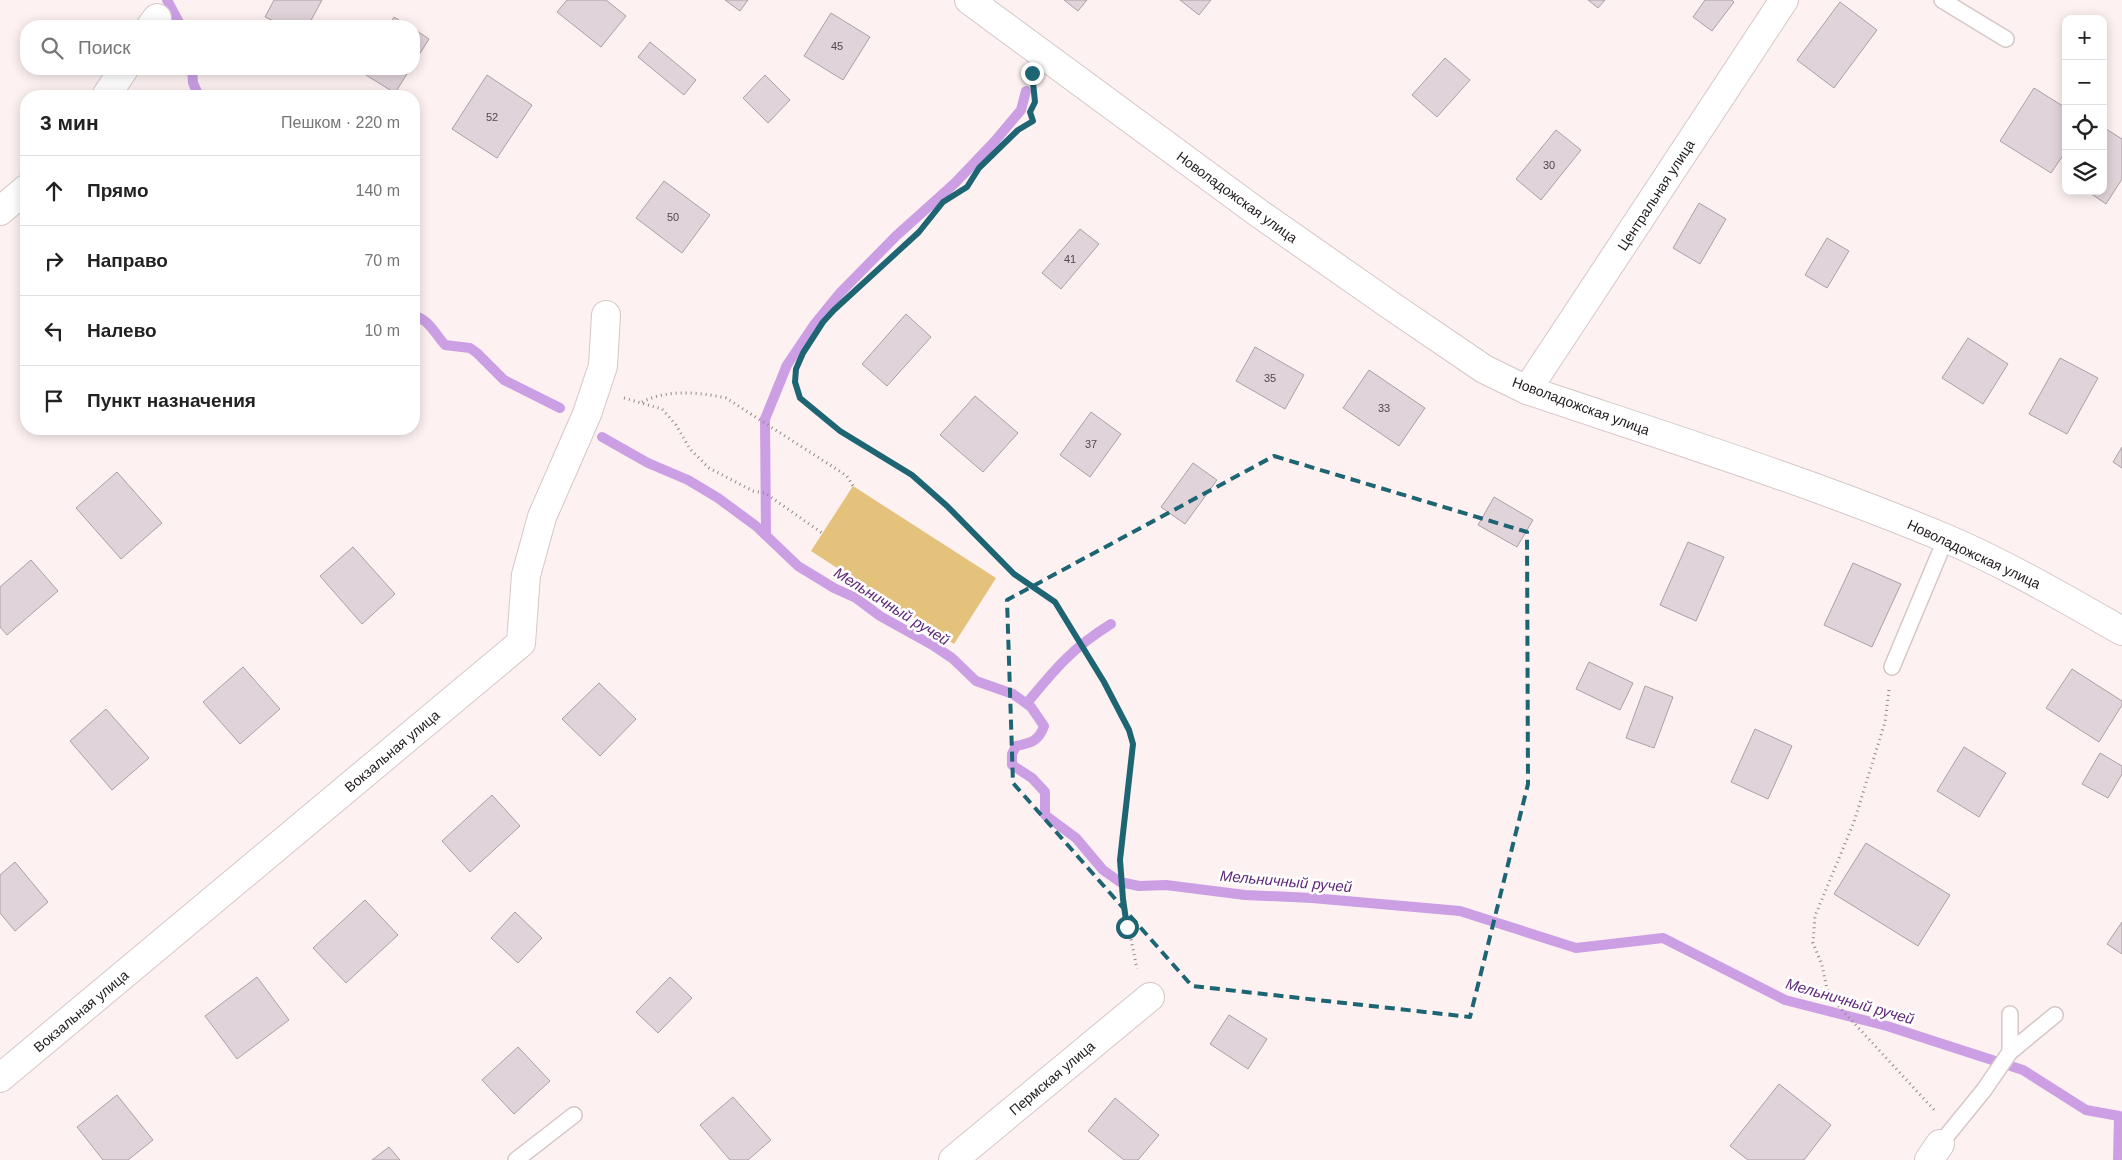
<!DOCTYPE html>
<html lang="ru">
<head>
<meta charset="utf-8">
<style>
  body { margin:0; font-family:Helvetica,sans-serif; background:#f6f6f6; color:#222 }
  .controls { position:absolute; right:15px; top:15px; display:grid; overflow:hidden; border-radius:10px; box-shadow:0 2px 12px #0003 }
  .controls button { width:45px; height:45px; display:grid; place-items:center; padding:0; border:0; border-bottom:1px solid #e0e0e0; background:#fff; color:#222; font:25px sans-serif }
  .stop { position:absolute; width:15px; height:15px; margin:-11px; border:4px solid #1e6574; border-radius:50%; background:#fff }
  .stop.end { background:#1e6574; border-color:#fff; box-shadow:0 1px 5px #0008 }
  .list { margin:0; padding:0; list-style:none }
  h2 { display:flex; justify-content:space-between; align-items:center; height:65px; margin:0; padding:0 20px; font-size:21px }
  h2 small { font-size:16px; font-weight:400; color:#767676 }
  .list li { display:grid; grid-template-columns:32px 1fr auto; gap:15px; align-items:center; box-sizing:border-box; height:70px; padding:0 20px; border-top:1px solid #e0e0e0 }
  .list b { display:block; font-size:19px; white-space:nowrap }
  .list em { font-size:16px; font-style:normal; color:#767676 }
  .icon { flex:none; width:28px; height:28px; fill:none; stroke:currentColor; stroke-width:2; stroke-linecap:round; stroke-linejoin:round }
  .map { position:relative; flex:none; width:2122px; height:1160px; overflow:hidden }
  .search { position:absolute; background:#fff; box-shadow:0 2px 12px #0003; left:20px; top:20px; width:400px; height:55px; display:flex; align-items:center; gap:12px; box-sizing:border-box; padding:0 18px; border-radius:20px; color:#767676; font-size:19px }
  .panel { position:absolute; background:#fff; box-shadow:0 2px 12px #0003; left:20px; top:90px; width:400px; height:345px; border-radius:20px }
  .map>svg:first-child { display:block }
  .green { fill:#e4c27c }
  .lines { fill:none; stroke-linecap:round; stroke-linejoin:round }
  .stream { stroke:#cc9fe4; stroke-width:10 }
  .building { fill:#e0d3d9; stroke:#aca0a6 }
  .service-casing { stroke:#d6c7c7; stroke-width:18 }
  .minor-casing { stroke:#d6c7c7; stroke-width:30 }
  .tertiary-casing { stroke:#d6c7c7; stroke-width:30 }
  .path { stroke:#928989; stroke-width:3; stroke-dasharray:1 4; stroke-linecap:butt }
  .service { stroke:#fff; stroke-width:15 }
  .minor { stroke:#fff; stroke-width:28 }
  .tertiary { stroke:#fff; stroke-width:28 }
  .route { stroke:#1e6574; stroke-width:6 }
  .marked { fill:none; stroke:#1e6574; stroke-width:4; stroke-dasharray:10 6; stroke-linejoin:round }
  .labels { text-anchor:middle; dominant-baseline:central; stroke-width:5; stroke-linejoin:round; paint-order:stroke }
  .number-label { font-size:11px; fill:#50494a }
  .street-label { font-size:14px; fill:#201b1b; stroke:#fff }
  .water-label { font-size:15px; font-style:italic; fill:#5e2878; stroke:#fff }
</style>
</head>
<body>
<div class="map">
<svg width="2122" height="1160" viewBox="0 0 2122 1160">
  <rect width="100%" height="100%" fill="#fdf1f1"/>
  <path class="green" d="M853 486 996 578 954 644 811 551Z"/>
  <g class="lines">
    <g class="stream">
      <path d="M167 0 181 26"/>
      <path d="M192 69 193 83 199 96"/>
      <path d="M414 316C429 319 435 334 445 345L470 348 477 353 504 380 560 408"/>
      <path d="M602 437 648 463 688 480 718 498 756 526 798 566 834 588 856 598 880 616 934 646 952 658 976 681 1013 694 1031 707 1044 726C1039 741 1031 743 1016 746L1012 754V765L1032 778 1045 792V815L1076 838 1103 870 1120 882 1139 886 1166 885 1245 895 1312 898 1460 911 1576 948 1663 938 1785 1000 1887 1026 2023 1070 2086 1110 2119 1116 2118 1160"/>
      <path d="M766 535 765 419 787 365 814 325 840 293 896 236 955 183 995 141 1021 110 1026 91"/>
      <path d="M1027 703C1055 669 1072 648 1111 624"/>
    </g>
  </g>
  <g class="building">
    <path d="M274 0H322L308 26H284L265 17Z"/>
    <path d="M567 0H606L626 16 601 47 557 12Z"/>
    <path d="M725 0H748L740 11Z"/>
    <path d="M1064 0H1087L1078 11Z"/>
    <path d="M1180 0H1211L1199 15Z"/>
    <path d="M1588 0H1605L1598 8Z"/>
    <path d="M1705 0H1732L1734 2 1712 31 1693 17Z"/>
    <path d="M1840 2 1877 30 1834 88 1797 60Z"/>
    <path d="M831 13 870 37 843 80 804 56Z"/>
    <path d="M394 17 409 26H389Z"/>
    <path d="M414 29 429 39 414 63Z"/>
    <path d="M650 42 696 80 684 95 638 57Z"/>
    <path d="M1445 58 1470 80 1437 117 1412 95Z"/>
    <path d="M363 69H410L395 93 361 72Z"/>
    <path d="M487 75 532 105 497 158 452 129Z"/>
    <path d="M765 75 790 100 768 123 743 98Z"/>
    <path d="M2034 88 2066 108V151L2051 173 2000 141Z"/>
    <path d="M2103 127 2122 139V179L2106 204 2087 191H2103Z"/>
    <path d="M1556 130 1581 150 1541 200 1516 179Z"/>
    <path d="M664 181 710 215 682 253 636 218Z"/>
    <path d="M1699 203 1726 219 1700 264 1673 248Z"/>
    <path d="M1080 229 1099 244 1061 289 1042 273Z"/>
    <path d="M1827 238 1849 251 1827 288 1805 275Z"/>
    <path d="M906 314 931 337 887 386 862 364Z"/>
    <path d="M1968 338 2008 364 1983 404 1942 378Z"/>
    <path d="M1255 347 1304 375 1285 409 1236 381Z"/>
    <path d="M2060 358 2098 378 2067 434 2029 414Z"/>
    <path d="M1369 370 1425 408 1399 446 1343 408Z"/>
    <path d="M975 396 1018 433 983 472 940 435Z"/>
    <path d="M1091 412 1121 434 1090 477 1060 455Z"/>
    <path d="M2122 447V468L2113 462Z"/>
    <path d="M1193 463 1217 480 1185 524 1161 507Z"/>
    <path d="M117 472 162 523 121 559 76 508Z"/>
    <path d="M1494 497 1533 520 1517 547 1478 525Z"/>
    <path d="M1688 542 1724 557 1696 621 1660 605Z"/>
    <path d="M353 547 395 594 362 624 320 576Z"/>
    <path d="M31 560 58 591 7 635 0 627V587Z"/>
    <path d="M1853 563 1901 584 1872 647 1824 625Z"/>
    <path d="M1589 662 1633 683 1620 710 1576 689Z"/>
    <path d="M243 667 280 709 240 744 203 702Z"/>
    <path d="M2072 669 2122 701V705L2099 742 2046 708Z"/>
    <path d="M599 683 636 719 600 756 562 719Z"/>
    <path d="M1645 686 1673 697 1654 748 1626 738Z"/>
    <path d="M106 709 149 758 112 790 70 741Z"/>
    <path d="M1755 729 1792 746 1768 799 1731 782Z"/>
    <path d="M1964 747 2006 773 1979 817 1937 791Z"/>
    <path d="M2100 753 2122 766V774L2108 798 2082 784Z"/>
    <path d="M492 795 520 826 470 872 442 841Z"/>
    <path d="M1866 843 1950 895 1918 946 1834 894Z"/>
    <path d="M15 862 48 902 15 931 0 913V875Z"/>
    <path d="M365 900 398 935 346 983 313 948Z"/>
    <path d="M515 912 542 938 518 963 491 938Z"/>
    <path d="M2122 922V954L2107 944Z"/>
    <path d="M257 977 289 1020 237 1059 205 1016Z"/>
    <path d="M670 977 692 998 658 1033 636 1012Z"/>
    <path d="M1229 1015 1267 1039 1248 1069 1210 1044Z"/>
    <path d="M518 1047 550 1081 514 1114 482 1080Z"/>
    <path d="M1779 1084 1831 1125 1804 1160H1748L1730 1146Z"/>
    <path d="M117 1095 153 1140 128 1160H103L77 1127Z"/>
    <path d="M733 1097 771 1140 748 1160H730L700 1125Z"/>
    <path d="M1115 1098 1159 1135 1138 1160H1124L1088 1131Z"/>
    <path d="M389 1147 400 1160H372Z"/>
  </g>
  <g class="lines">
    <g class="service-casing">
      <g id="service">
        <path d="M1942 0 2006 39"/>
        <path d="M1892 667 1946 538"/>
        <path d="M2010 1052V1014"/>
        <path d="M1940 1144 1984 1090 2010 1052 2055 1015"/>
        <path d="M516 1160 574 1115"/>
      </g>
    </g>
    <g class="minor-casing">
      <g id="minor">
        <path d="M151 26 157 18"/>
        <path d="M106 96 124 69"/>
        <path d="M0 211 26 189"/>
        <path d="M1527 390 1784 0"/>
        <path d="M0 1078 521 643 526 575 542 517 587 414 603 366 606 315"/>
        <path d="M953 1160 1150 997"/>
        <path d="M1929 1160 1940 1144"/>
      </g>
    </g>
    <g class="tertiary-casing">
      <path id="tertiary" d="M969 0 1257 212 1390 305 1484 369 1527 390C1667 437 1808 481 1945 538 2006 564 2064 598 2122 631"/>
    </g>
    <g class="path">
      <path d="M1034 87 1035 102 1030 112 1033 121 1018 130 979 168 967 187 943 203 919 232 834 310 823 322 803 353 796 369 795 382 800 398 840 431 912 475 947 506 1014 574 1055 602 1104 683 1129 730 1133 744 1120 860 1123 899 1137 969"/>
      <path d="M624 398 662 409 676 425 690 449 709 468 753 491 765 493 822 533"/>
      <path d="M642 402C668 389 698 392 726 398L847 476 853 486"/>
      <path d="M1889 690 1885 722 1854 822 1815 916 1813 943 1822 965 1827 989 1830 997 1936 1112"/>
    </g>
    <use href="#service" class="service"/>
    <use href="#minor" class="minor"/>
    <use href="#tertiary" class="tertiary"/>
  </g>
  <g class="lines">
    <path class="route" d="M1032 73 1035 102 1030 112 1033 121 1018 130 979 168 967 187 943 202 919 232 834 310 823 322 803 353 796 369 795 382 800 398 840 431 912 475 947 506 1014 574 1055 602 1104 682 1129 730 1133 744 1120 860 1123 899 1127 927"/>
  </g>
  <path class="marked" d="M1274 456 1527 532 1528 784 1470 1017 1192 986 1013 783 1007 600Z"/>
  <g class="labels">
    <g class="number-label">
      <text x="837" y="46">45</text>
      <text x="492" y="117">52</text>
      <text x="1549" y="165">30</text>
      <text x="673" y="217">50</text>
      <text x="1070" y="259">41</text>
      <text x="1270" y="378">35</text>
      <text x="1384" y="408">33</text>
      <text x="1091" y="444">37</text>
    </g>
    <g class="street-label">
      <text transform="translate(1656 195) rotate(-57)">Центральная улица</text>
      <text transform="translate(1237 197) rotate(36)">Новоладожская улица</text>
      <text transform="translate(1581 406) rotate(20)">Новоладожская улица</text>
      <text transform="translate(1974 554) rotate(25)">Новоладожская улица</text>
      <text transform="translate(392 751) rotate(-40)">Вокзальная улица</text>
      <text transform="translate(81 1011) rotate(-40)">Вокзальная улица</text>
      <text transform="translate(1052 1078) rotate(-40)">Пермская улица</text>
    </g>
    <g class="water-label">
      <text transform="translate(892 606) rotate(32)">Мельничный ручей</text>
      <text transform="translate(1286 881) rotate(5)">Мельничный ручей</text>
      <text transform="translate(1850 1001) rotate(16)">Мельничный ручей</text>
    </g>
  </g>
</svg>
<div class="controls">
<button>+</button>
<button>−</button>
<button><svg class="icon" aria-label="locate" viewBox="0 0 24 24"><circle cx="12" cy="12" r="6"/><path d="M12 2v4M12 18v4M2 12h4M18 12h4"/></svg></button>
<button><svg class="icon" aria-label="layers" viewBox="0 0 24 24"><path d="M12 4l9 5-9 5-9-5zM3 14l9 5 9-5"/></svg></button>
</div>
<div class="stop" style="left:1127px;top:927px"></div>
<div class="stop end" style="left:1032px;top:73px"></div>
<div class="search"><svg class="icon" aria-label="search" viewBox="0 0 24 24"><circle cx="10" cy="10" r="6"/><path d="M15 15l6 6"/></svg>Поиск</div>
<section class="panel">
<h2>3 мин<small>Пешком · 220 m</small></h2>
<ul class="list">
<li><svg class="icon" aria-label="ahead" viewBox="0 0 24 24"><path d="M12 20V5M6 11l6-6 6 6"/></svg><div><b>Прямо</b></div><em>140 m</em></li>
<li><svg class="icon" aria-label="right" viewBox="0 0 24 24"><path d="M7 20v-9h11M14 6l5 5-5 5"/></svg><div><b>Направо</b></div><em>70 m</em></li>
<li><svg class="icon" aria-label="left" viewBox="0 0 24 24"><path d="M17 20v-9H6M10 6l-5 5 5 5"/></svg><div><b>Налево</b></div><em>10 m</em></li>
<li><svg class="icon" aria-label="arrive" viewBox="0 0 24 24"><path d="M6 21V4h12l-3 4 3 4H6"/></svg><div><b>Пункт назначения</b></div></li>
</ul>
</section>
</div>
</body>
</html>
